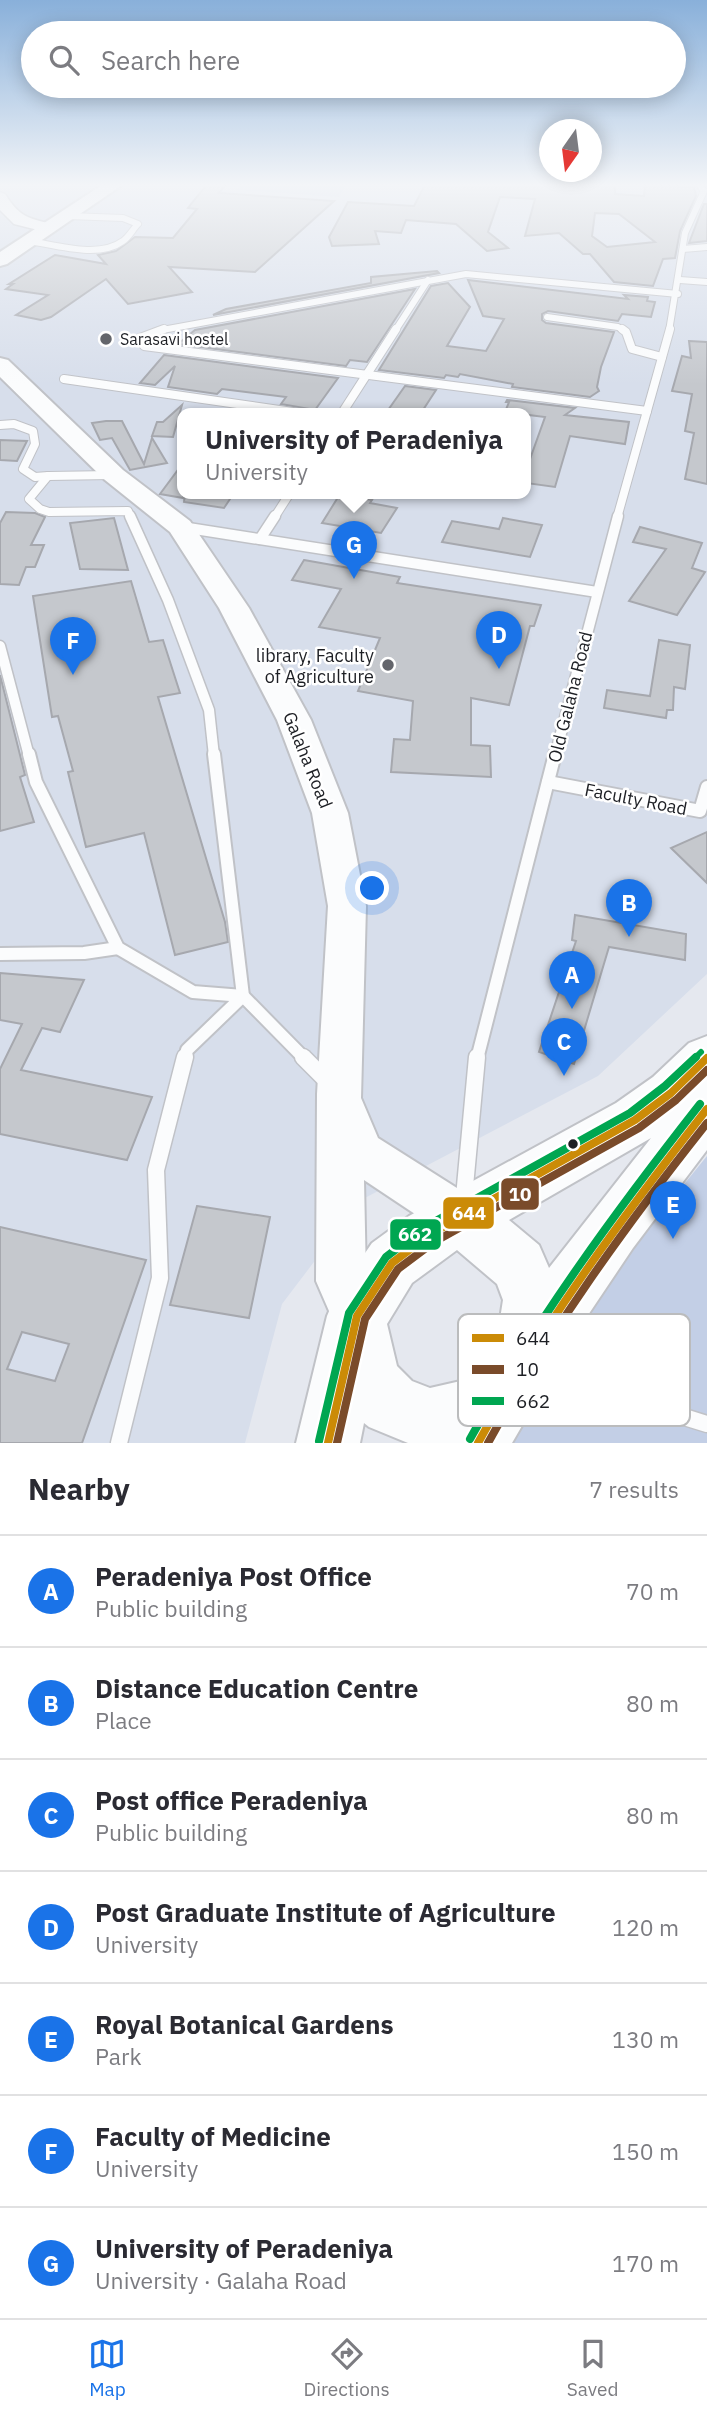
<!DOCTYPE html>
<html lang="en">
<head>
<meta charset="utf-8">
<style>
  body { margin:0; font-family:"IBM Plex Sans",sans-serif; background:#f7f7f7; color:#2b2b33 }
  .compass { position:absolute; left:539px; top:119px; width:63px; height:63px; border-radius:50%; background:#fff; box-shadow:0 4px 18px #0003; rotate:194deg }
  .you { position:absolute; left:373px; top:889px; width:24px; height:24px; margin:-18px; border:5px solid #fff; border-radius:50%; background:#1a73e8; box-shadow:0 0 0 10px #1a73e833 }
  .badge { display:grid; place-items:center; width:46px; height:46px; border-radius:50%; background:#1a73e8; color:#fff; font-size:23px; font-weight:700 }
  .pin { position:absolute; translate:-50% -58px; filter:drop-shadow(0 2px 4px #0008) }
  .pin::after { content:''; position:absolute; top:37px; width:24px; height:21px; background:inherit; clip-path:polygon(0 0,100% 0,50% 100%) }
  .popup { position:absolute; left:177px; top:408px; width:354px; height:91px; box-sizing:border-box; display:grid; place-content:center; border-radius:14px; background:#fff; filter:drop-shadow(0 2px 5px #0005); font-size:23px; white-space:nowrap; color:#7c7c81 }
  .popup b { font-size:26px; color:#2b2b33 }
  .popup::after { content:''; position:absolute; left:50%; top:100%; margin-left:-14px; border:14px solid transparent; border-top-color:#fff }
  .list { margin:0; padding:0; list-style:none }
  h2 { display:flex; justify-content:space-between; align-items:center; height:91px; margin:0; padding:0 28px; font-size:30px }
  h2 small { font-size:23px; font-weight:400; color:#7c7c81 }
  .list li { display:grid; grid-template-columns:46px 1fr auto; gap:21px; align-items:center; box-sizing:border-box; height:112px; padding:0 28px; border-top:2px solid #e1e1e2 }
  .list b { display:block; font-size:26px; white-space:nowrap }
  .list p { margin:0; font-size:23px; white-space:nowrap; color:#7c7c81 }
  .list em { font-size:23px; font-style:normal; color:#7c7c81 }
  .icon { flex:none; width:38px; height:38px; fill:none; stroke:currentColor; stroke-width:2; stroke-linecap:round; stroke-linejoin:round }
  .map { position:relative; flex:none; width:707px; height:1443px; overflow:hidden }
  .search { position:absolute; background:#fff; box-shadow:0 4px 18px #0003; left:21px; right:21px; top:21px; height:77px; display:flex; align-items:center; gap:18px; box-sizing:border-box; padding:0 24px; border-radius:38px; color:#7c7c81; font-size:26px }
  .sheet { height:875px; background:#fff }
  nav { display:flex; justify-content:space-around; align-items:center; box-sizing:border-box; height:98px; border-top:2px solid #e1e1e2; background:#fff; font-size:19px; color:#7c7c81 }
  nav a { display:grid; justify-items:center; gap:4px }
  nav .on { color:#1a73e8 }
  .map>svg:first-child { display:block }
  .built { fill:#d7deeb; fill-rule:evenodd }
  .green { fill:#c3cfe6 }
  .building { fill:#c5c8cd; stroke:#a6a8ae; stroke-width:2; fill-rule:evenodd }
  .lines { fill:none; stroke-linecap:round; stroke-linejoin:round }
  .lane-far4-casing { stroke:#c0c2c7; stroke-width:8 }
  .lane-far3-casing { stroke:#c0c2c7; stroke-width:10 }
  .lane-far2-casing { stroke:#c0c2c7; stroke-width:13 }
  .lane-far1-casing { stroke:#c0c2c7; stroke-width:16 }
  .lane-casing { stroke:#c0c2c7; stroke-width:19 }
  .secondary-casing { stroke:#c0c2c7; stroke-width:3 }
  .primary-casing { stroke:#c0c2c7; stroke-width:4 }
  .highway-casing { stroke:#c0c2c7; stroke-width:4 }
  .lane-far4 { stroke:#fbfcfd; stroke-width:6 }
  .lane-far3 { stroke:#fbfcfd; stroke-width:8 }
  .lane-far2 { stroke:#fbfcfd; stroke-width:10 }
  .lane-far1 { stroke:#fbfcfd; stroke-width:12 }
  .lane { stroke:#fbfcfd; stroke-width:16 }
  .secondary { fill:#fbfcfd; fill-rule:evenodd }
  .primary { fill:#fbfcfd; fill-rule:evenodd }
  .highway { fill:#fbfcfd; fill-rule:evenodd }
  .bus-1-casing { stroke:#fff; stroke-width:13 }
  .bus-2-casing { stroke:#fff; stroke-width:13 }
  .bus-3-far1-casing { stroke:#fff; stroke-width:11 }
  .bus-3-casing { stroke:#fff; stroke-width:13 }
  .bus-1 { stroke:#cb8b07; stroke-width:8 }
  .bus-2 { stroke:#7a4b2a; stroke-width:8 }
  .bus-3-far1 { stroke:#00a651; stroke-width:6 }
  .bus-3 { stroke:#00a651; stroke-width:8 }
  .poi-dot { fill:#63656b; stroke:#fff; stroke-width:2.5 }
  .bus-dot { fill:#1d1f24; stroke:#fff; stroke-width:2.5 }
  .labels { text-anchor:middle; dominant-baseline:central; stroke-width:5; stroke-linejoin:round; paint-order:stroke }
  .far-poi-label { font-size:16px; fill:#1d1f24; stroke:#fff; text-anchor:start }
  .poi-label { font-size:18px; fill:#1d1f24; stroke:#fff; text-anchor:end }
  .street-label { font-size:18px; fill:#1d1f24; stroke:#fff }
  .key { fill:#fff; stroke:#bbbcbd; stroke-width:2 }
  .key-label { font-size:19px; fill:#1d1f24 }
  .line-badge { stroke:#fff; stroke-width:2.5 }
  .badge-label { font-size:19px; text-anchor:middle; font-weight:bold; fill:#fff }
</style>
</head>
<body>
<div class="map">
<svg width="707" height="1443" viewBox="0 0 707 1443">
  <rect width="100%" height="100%" fill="#e5e8ef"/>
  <path class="built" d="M0 183H707V974L598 1076 361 1200 282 1304 245 1443H0ZM182 413H526V493H182Z"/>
  <g class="green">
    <path d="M243 183H347L339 197 238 190Z"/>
    <path d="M707 1156V1443H507L536 1380 572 1322Z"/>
  </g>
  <g class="building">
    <path d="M208 183H227L219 193 334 201 255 272 169 267 192 292 128 304 106 279 51 317 41 320 16 315 48 295 6 289 13 284H9L55 255 106 264 98 255 116 251 135 237 173 238 197 209 188 208Z"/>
    <path d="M426 183 591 185 592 183H615V194L644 196 645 184 694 187 696 196 680 231 675 258 663 259 653 286 614 282 590 254H583L559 233 525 236 535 199 500 197 488 232 508 248 487 251 456 224 406 220 401 233 375 231 379 244 332 246 329 237 348 202 414 206ZM595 213 619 214 655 242 607 247 592 236Z"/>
    <path d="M704 204H707V241L689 243Z"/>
    <path d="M437 271 439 273 213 315 226 309 371 283V277Z"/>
    <path d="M468 280 628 299 624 295 648 297 647 301 655 302 651 317 622 314 618 321 548 311 542 314V320L546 323 614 332 601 367 597 387 599 391 590 397 512 387 513 384 460 374 458 377 446 375 444 378 379 370 431 286 448 283 470 307 447 346 486 351 504 319 483 316Z"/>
    <path d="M415 289 367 362 350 360 346 366 178 344 195 330Z"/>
    <path d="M689 341 707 342V484L685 479 694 433 685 431 692 394 672 391 682 356 691 358Z"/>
    <path d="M164 355 338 378 315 410 281 404 286 397 222 389 217 394 168 387 175 366 155 385 140 383Z"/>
    <path d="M405 386 436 390 421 413H386Z"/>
    <path d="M507 400 575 408 565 415 629 422 625 444 570 436 555 487 526 483V458L530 459 545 417 505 412 509 402H506Z"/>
    <path d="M182 405 173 437 152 436 157 422H163Z"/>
    <path d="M106 421H122L144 464 152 438 167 463 130 470 112 438 100 440 92 423Z"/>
    <path d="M0 440 27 441 17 461 0 460Z"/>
    <path d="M183 463V498L160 494Z"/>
    <path d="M185 493H234L224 508 184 502Z"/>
    <path d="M340 494 372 500 370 503 397 508 381 533 322 523Z"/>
    <path d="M6 512 35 513 45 517 31 545H44L35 567H26L19 585 0 584V523Z"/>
    <path d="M114 518 128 570 80 569 70 523Z"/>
    <path d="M503 518 542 525 530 557 442 542 452 521 499 529Z"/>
    <path d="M640 527 702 543 692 568 705 572 677 615 629 601 666 549 633 542Z"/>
    <path d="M304 560 400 577 397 583 541 605 534 626H530L509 705 471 698V745L490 746 491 777 391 772 394 739 410 740 413 701 358 691 380 638 319 627 341 589 292 580Z"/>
    <path d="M131 581 149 642 163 640 180 693 158 697 225 922 228 942 175 955 144 833 86 847 68 772 73 771 58 716 52 717 33 596Z"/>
    <path d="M659 640 690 645 685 689 674 687 673 710H667L666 718 604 708 607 690 650 696Z"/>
    <path d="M0 675 25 775 20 777 34 822 0 831Z"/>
    <path d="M707 832V883L671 848Z"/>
    <path d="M575 915 686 934 685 960 609 947 574 1064 539 1052 576 941 572 940Z"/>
    <path d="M0 973 84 980 60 1032 42 1028 21 1070 152 1097 127 1160 0 1134V1069L22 1024 0 1020Z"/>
    <path d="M197 1206 270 1217 249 1318 170 1305Z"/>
    <path d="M0 1227 146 1260 82 1443H0ZM22 1332 69 1344 55 1381 7 1369Z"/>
  </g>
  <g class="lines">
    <g class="lane-far4-casing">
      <g id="lane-far4">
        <path d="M29 241C56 245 99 259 123 241 129 237 133 229 138 224L123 218 68 216"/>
        <path d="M683 249 707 247"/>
        <path d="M680 280 707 282"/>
        <path d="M547 317 618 327 625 331"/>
        <path d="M157 331 466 274 678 294"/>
        <path d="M395 331 428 280"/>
        <path d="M669 331 685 233 704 191 698 183"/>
      </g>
    </g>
    <g class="lane-far3-casing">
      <g id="lane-far3">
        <path d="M164 329 140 338 144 346 647 411"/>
        <path d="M622 329 626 332 632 349 662 357"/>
        <path d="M64 379 300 413"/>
        <path d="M342 413 396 329"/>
        <path d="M0 425 14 424 33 431 35 444 23 469 35 477 48 476"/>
        <path d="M112 475 48 476 29 499 40 509 49 512 128 511 131 518"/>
        <path d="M274 518 290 493"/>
        <path d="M617 518 670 329"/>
      </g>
    </g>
    <g class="lane-far2-casing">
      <g id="lane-far2">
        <path d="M130 516 168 600 209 710 214 756"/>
        <path d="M182 527 597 592"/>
        <path d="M260 539 275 516"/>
        <path d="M0 646 29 756"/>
        <path d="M555 756 618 516"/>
      </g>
    </g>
    <g class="lane-far1-casing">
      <g id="lane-far1">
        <path d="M29 754 36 782 118 948 193 992 243 996"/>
        <path d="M214 754 243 996 305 1059"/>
        <path d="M548 782 700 811 707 787"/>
        <path d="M0 954 84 953 118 948"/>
        <path d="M185 1059 187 1050 243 996"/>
        <path d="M477 1059 555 754"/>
      </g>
    </g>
    <g class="lane-casing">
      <g id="lane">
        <path d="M303 1057 328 1082"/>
        <path d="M464 1197 477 1057"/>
        <path d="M568 1324 573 1322 665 1411 707 1424"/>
        <path d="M119 1443 160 1278 156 1170 185 1057"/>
      </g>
    </g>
    <g class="secondary-casing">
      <path id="secondary" d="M0 192 5 194C21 219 29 218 56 225L58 228 50 233 14 224 0 210Z"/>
    </g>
    <g class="primary-casing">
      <g id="primary">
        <path d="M105 183H125L7 264 0 266V252Z"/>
        <path d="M0 358 8 360 123 470 190 521 249 608 311 720 348 813 366 906 361 1098 378 1138 479 1202 486 1218 479 1234 462 1241 445 1234 364 1180 366 1279 383 1316 375 1334 357 1342 339 1334 316 1281 317 1094 328 906 312 813 277 720 219 608 170 532 105 480 0 377Z"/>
      </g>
    </g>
    <g class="highway-casing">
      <path id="highway" d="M707 1036V1150L633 1248 576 1333 512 1443H408L369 1427 364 1423 360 1443H296L327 1316 336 1295 372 1243 409 1216 616 1103 653 1077 689 1043ZM651 1138 549 1268 539 1245 509 1220ZM457 1250 497 1284 503 1300 495 1351 483 1370 465 1380 430 1388 412 1381 397 1366 387 1324 412 1283Z"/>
    </g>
    <use href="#lane-far4" class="lane-far4"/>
    <use href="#lane-far3" class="lane-far3"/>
    <use href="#lane-far2" class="lane-far2"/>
    <use href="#lane-far1" class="lane-far1"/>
    <use href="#lane" class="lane"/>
    <use href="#secondary" class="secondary"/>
    <use href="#primary" class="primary"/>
    <use href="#highway" class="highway"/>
    <g class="bus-1-casing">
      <g id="bus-1">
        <path d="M328 1443 357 1316 392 1263 429 1235 635 1120 671 1093 707 1058"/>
        <path d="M478 1443C543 1324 623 1216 707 1109"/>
      </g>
    </g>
    <g class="bus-2-casing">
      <g id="bus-2">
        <path d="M337 1443 365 1319 398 1269 434 1242 639 1128 676 1100 707 1070"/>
        <path d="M488 1443C551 1329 626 1225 707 1123"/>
      </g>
    </g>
    <g class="bus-3-far1-casing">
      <path id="bus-3-far1" d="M694 1059 701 1052"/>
    </g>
    <g class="bus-3-casing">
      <g id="bus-3">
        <path d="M470 1439C536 1320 616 1211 700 1104"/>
        <path d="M319 1441 349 1313 386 1257 425 1227 630 1113 665 1086 696 1057"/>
      </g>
    </g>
    <use href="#bus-1" class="bus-1"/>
    <use href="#bus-2" class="bus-2"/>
    <use href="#bus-3-far1" class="bus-3-far1"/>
    <use href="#bus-3" class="bus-3"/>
  </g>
  <linearGradient id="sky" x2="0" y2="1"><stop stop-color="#89b0da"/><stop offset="0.48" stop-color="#f3f5f8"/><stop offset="1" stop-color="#f3f5f8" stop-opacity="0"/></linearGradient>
  <rect width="707" height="385" fill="url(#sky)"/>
  <g class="poi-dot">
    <circle cx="106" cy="339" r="7"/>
    <circle cx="388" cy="665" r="7"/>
  </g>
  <circle class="bus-dot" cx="573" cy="1144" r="6"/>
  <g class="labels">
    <g class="far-poi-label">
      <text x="120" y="339">Sarasavi hostel</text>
    </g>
    <g class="poi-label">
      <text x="374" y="655">library, Faculty<tspan x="374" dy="21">of Agriculture</tspan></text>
    </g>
    <g class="street-label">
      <text transform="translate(570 697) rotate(-76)">Old Galaha Road</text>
      <text transform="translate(308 760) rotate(68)">Galaha Road</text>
      <text transform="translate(636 799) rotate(11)">Faculty Road</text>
    </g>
  </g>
  <rect x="458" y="1314" width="232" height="112" rx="10" class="key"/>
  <rect x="472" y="1334" width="32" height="8" fill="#cb8b07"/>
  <rect x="472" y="1365" width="32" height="9" fill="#7a4b2a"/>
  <rect x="472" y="1397" width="32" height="8" fill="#00a651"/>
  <g class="key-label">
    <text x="516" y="1345">644</text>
    <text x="516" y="1376">10</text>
    <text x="516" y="1408">662</text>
  </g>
  <g class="line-badge">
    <rect x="500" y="1177" width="40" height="34" rx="7" fill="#7a4b2a"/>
    <rect x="442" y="1196" width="53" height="34" rx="7" fill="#cb8b07"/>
    <rect x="389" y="1218" width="53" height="33" rx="7" fill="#00a651"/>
  </g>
  <g class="badge-label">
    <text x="520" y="1201">10</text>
    <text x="469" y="1220">644</text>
    <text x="415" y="1241">662</text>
  </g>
</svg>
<svg class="compass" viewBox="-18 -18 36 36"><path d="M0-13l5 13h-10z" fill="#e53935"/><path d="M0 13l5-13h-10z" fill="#7c7c81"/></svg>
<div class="you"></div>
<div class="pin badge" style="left:572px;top:1009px">A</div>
<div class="pin badge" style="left:629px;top:937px">B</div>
<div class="pin badge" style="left:564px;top:1076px">C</div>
<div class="pin badge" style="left:499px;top:669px">D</div>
<div class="pin badge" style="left:673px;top:1239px">E</div>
<div class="pin badge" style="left:73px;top:675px">F</div>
<div class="pin badge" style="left:354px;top:579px">G</div>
<div class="popup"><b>University of Peradeniya</b>University</div>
<div class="search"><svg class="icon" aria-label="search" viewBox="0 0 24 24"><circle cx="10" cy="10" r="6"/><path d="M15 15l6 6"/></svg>Search here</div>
</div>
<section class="sheet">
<h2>Nearby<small>7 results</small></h2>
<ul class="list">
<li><span class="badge">A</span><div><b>Peradeniya Post Office</b><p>Public building</p></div><em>70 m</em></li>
<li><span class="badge">B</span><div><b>Distance Education Centre</b><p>Place</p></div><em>80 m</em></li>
<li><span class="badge">C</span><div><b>Post office Peradeniya</b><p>Public building</p></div><em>80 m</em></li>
<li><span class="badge">D</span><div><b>Post Graduate Institute of Agriculture</b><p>University</p></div><em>120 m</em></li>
<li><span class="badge">E</span><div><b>Royal Botanical Gardens</b><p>Park</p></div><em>130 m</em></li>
<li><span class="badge">F</span><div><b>Faculty of Medicine</b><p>University</p></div><em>150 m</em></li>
<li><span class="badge">G</span><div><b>University of Peradeniya</b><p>University · Galaha Road</p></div><em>170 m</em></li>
</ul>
</section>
<nav>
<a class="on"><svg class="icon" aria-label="map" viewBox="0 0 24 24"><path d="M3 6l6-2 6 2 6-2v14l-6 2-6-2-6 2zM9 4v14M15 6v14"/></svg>Map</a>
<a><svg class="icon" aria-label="directions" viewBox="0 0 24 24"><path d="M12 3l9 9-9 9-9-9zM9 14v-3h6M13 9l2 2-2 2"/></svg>Directions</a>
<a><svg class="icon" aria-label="saved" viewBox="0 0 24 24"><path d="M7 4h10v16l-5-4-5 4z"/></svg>Saved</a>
</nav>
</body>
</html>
